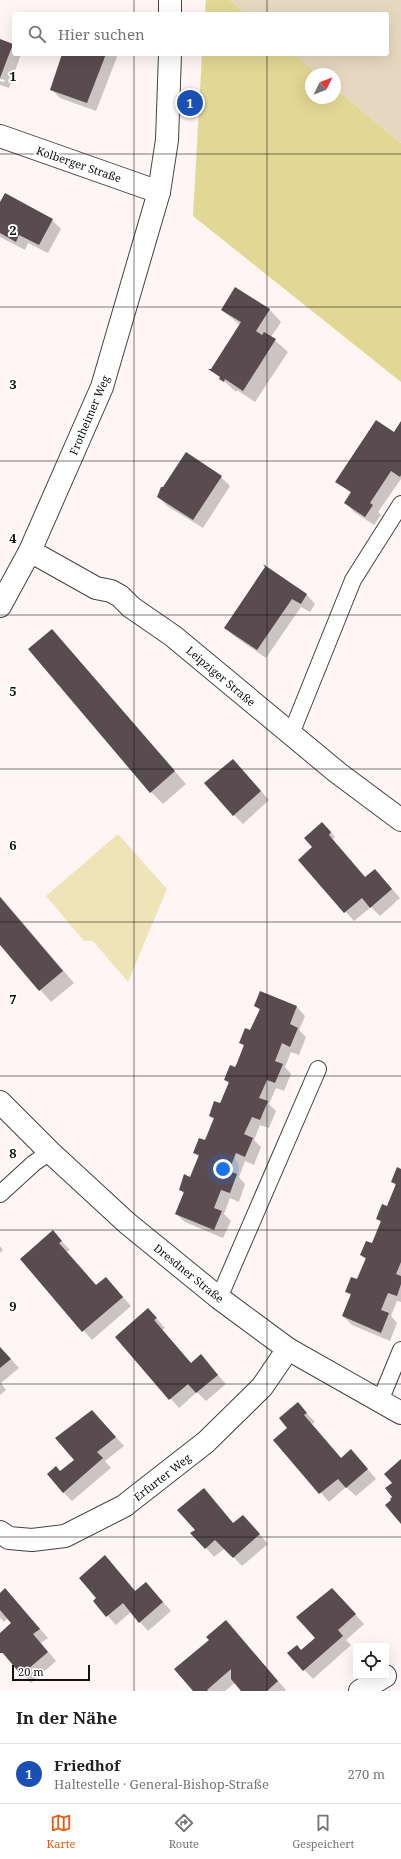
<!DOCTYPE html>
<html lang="de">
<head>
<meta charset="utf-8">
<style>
  body { margin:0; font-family:"Noto Serif",serif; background:#f6f6f6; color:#202124 }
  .controls { position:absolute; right:12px; bottom:12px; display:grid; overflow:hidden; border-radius:4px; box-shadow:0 4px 16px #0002 }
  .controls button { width:36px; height:36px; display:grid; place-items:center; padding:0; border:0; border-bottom:1px solid #e0e0e0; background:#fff; color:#202124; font:20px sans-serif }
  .compass { position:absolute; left:305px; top:68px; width:36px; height:36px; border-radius:50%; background:#fff; box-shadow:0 4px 16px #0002; rotate:47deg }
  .scale { position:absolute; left:12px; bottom:10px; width:78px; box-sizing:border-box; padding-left:4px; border:2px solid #101010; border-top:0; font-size:11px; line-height:14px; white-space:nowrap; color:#101010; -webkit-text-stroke:3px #fff; paint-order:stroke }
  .you { position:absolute; left:223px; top:1169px; width:14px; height:14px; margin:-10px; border:3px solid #fff; border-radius:50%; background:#1a73e8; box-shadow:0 0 0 6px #1a73e833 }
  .badge { display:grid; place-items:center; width:26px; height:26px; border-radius:50%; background:#ea580c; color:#fff; font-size:13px; font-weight:700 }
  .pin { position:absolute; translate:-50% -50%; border:2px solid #fff; box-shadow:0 1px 4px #0006 }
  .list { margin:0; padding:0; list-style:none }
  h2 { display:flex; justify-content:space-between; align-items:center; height:52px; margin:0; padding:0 16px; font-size:17px }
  h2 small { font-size:13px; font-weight:400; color:#757577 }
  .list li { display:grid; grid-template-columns:26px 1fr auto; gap:12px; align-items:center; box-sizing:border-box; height:60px; padding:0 16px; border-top:1px solid #e0e0e0 }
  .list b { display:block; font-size:15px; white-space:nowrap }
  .list p { margin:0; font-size:13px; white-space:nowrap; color:#757577 }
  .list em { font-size:13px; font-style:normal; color:#757577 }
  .icon { flex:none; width:22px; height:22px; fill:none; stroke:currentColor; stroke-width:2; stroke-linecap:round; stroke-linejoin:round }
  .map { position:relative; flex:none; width:401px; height:1691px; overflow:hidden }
  .search { position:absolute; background:#fff; box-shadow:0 4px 16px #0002; left:12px; right:12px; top:12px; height:44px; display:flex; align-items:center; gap:10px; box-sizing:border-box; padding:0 14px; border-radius:4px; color:#757577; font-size:15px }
  .sheet { height:112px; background:#fff }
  nav { display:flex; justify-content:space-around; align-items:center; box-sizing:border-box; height:56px; border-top:1px solid #e0e0e0; background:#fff; font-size:11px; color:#757577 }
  nav a { display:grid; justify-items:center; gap:2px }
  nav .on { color:#ea580c }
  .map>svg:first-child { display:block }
  .green { fill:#efe4b8 }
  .forest { fill:#e2d895 }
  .cemetery { fill:#e6d8c0 }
  .shadow { fill:#0003 }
  .building { fill:#5a4b50 }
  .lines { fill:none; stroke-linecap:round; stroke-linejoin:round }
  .lane-casing { stroke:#434343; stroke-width:18 }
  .street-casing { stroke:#434343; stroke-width:24 }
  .lane { stroke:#fff; stroke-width:16 }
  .street { stroke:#fff; stroke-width:22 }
  .grid { fill:none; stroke:#101010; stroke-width:1; stroke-opacity:0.55 }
  .labels { text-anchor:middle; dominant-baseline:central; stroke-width:4; stroke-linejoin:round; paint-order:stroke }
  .street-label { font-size:11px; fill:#101010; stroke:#fff }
  .grid-label { font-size:13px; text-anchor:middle; font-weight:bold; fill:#101010; stroke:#fff; stroke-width:4; stroke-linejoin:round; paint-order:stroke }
</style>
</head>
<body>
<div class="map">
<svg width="401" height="1691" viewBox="0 0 401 1691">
  <rect width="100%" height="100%" fill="#fff5f4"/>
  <path class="green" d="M118 834 167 889 128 982 93 941H84L46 896Z"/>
  <g class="forest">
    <path d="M206 0H230L246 14H205Z"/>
    <path d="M202 54H294L318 74H311V98H335V88L401 143V382L193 216Z"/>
  </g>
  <path class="cemetery" d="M230 0H401V143L335 88V74H318L294 54H387V14H246Z"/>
  <g class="shadow">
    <path d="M0 40 12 45 14 46V54H21L9 88 0 85V81L4 82 5 80 0 79Z"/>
    <path d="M64 54H114L117 57 96 111 60 98 51 89Z"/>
    <path d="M0 204 52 220 61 229 48 253 28 243 25 250 0 237Z"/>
    <path d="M235 288 270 310 281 322 271 337 288 352 255 402 237 390 236 392 212 370 240 325 222 310Z"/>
    <path d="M401 423V479L378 512 381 515 374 525 354 512 346 503 352 494 337 481 394 433Z"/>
    <path d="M221 477 230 486 203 528 167 506 159 497Z"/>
    <path d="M266 567 307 595 315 604 310 612 301 607 266 658 234 636 225 627Z"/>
    <path d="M52 630 186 784 163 804 151 792Z"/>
    <path d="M241 769 269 800 243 824 234 815Z"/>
    <path d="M327 828 335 837 332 840 366 878 375 870 400 898 380 916 371 907 354 921 299 860 314 847Z"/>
    <path d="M0 896 74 983 51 1002 0 944Z"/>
    <path d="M260 993 297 1007 305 1016 299 1030 306 1037 299 1055 291 1052 285 1067 291 1074 284 1091 276 1088 269 1104 276 1111 269 1128 260 1125 254 1140 261 1147 254 1165 245 1161 239 1177 245 1184 239 1202 230 1198 224 1214 231 1221 223 1238 185 1222 176 1214 184 1194 180 1189 190 1178 199 1157 194 1153 205 1142 214 1120 210 1116 221 1105 229 1084 225 1079 236 1068 245 1047 240 1042 251 1031 260 1010 255 1006Z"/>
    <path d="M401 1170V1302L397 1301 391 1316 397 1323 390 1341 352 1325 343 1316 351 1296 347 1292 357 1281 366 1260 361 1255 372 1244 381 1223 377 1218 388 1207 396 1186 392 1182Z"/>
    <path d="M53 1232 70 1250 67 1252 97 1286 106 1278 131 1306 92 1340 21 1259Z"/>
    <path d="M0 1246 3 1250 0 1253Z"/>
    <path d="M156 1318 165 1328 162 1330 191 1364 209 1365 226 1384 206 1401 197 1392 179 1408 116 1337Z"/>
    <path d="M0 1347 19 1368 1 1383 6 1390 0 1395Z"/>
    <path d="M298 1404 315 1422 312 1424 341 1458 359 1459 376 1479 356 1496 346 1487 329 1502 275 1440 289 1428Z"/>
    <path d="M92 1411 124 1446 105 1461 111 1468 72 1501 63 1492 60 1472 75 1460Z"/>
    <path d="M203 1489 234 1524 252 1525 268 1544 242 1566 225 1548 214 1557 206 1548 197 1530Z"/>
    <path d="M105 1556 136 1592 146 1583 171 1611 148 1631 131 1612 116 1625 94 1601 98 1598Z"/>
    <path d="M5 1589 48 1638 41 1643 56 1661 31 1683 0 1651V1634L13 1623 8 1618 4 1622 0 1618V1594Z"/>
    <path d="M341 1598 364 1624 346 1640 351 1645 313 1679 288 1653 301 1651 316 1638Z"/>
    <path d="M234 1631 286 1690 285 1691H243L235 1683 225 1691H193Z"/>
  </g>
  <g class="building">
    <path d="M0 39 13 44 0 78Z"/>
    <path d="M62 54H106L87 103 50 90Z"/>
    <path d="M5 193 53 219 39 245 19 235 16 242 0 233V202Z"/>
    <path d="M235 287 270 309 256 331 262 335 264 332 276 339 243 391 225 379 224 382 219 379 220 377 208 369H211L241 322 221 310Z"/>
    <path d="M376 420 394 432 401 421V475L400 477 391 471 370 503 373 505 365 517 344 503 351 492 335 482Z"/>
    <path d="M186 452 222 476 193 520 157 497 161 487H163Z"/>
    <path d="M263 564 307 594 301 604 292 599 257 650 224 628 265 567Z"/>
    <path d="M52 629 175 771 150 793 28 649Z"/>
    <path d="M233 759 261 791 233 816 204 783Z"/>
    <path d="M322 822 331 832 329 835 365 877 375 869 392 889 370 908 362 898 344 913 298 860 312 847 304 838Z"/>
    <path d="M0 897 63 971 39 991 0 945Z"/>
    <path d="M260 991 297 1006 290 1024 298 1028 290 1047 282 1043 275 1061 283 1064 275 1083 267 1080 259 1098 268 1101 260 1120 252 1117 244 1134 253 1138 245 1157 236 1153 229 1171 237 1174 230 1193 221 1190 214 1208 222 1211 214 1230 175 1214 184 1192 179 1190 184 1174 190 1177 199 1155 193 1153 199 1138 205 1140 214 1118 209 1116 214 1101 220 1103 221 1101 229 1082 224 1080 230 1065 235 1067 237 1063 244 1045 239 1043 245 1028 250 1030 260 1009 254 1006Z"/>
    <path d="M397 1167 401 1169V1262L396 1274 401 1276V1284L397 1296 388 1293 381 1310 389 1313 381 1333 342 1316 351 1294 345 1292 351 1277 357 1279 366 1258 360 1255 366 1241 372 1243 381 1221 376 1219 382 1204 387 1206 396 1184 391 1182Z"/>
    <path d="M53 1230 62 1241 59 1243 96 1285 106 1277 123 1297 82 1332 20 1259Z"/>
    <path d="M148 1308 157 1318 154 1320 191 1363 201 1354 218 1375 196 1393 188 1384 169 1400 115 1337Z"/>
    <path d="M0 1347 11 1359 0 1368Z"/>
    <path d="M298 1402 307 1413 304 1415 341 1458 351 1449 368 1469 346 1488 338 1479 319 1494 273 1440 287 1428 279 1418Z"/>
    <path d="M92 1410 116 1437 97 1452 103 1458 63 1493 47 1474 56 1466 60 1471 74 1460 55 1438Z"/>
    <path d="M401 1459V1524L385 1505 391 1500 390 1499 392 1497 385 1488 392 1483 384 1474Z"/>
    <path d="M204 1488 233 1523 243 1515 260 1534 233 1558 215 1540 205 1549 190 1533 195 1530 177 1510Z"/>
    <path d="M105 1555 135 1591 146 1582 163 1602 139 1623 123 1603 106 1617 93 1601 96 1598 79 1578Z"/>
    <path d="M5 1588 40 1629 33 1634 48 1652 21 1675 3 1653H0V1633L11 1623 0 1610V1593Z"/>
    <path d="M332 1588 356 1614 338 1630 343 1636 303 1671 287 1653 297 1645 301 1650 315 1638 296 1617Z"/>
    <path d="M226 1620 278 1681 267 1691H241L231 1679V1669L207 1690 208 1691H193L174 1669 209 1640 206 1637Z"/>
  </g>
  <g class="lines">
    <g class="lane-casing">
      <g id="lane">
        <path d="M291 734 353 580 401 504"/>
        <path d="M0 1194 34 1163 50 1152"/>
        <path d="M219 1298 318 1069"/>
        <path d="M380 1401 401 1350"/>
      </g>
    </g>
    <g class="street-casing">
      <g id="street">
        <path d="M170 0V14"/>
        <path d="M0 136 159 192"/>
        <path d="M30 551 96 588 111 591 120 596 131 607 173 636 338 773 401 820"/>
        <path d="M0 606 30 551 102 387 159 192 167 140 170 54"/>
        <path d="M0 1102 50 1152 127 1223 219 1298 288 1349 401 1413"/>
        <path d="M0 1532 9 1538 32 1540 65 1536 124 1506 206 1442 262 1387 288 1349"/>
        <path d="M360 1691 385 1676"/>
      </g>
    </g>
    <use href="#lane" class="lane"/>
    <use href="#street" class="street"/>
  </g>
  <path class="grid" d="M134 0V14M267 0V14M134 54V1691M267 54V1691M0 154H401M0 307H401M0 461H401M0 615H401M0 769H401M0 922H401M0 1076H401M0 1230H401M0 1384H401M0 1537H401"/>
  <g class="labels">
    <g class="street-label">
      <text transform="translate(79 164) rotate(19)">Kolberger Straße</text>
      <text transform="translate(89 415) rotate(-67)">Frotheimer Weg</text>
      <text transform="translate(221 676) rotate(40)">Leipziger Straße</text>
      <text transform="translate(189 1273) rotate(39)">Dresdner Straße</text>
      <text transform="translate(162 1477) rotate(-38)">Erfurter Weg</text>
    </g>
  </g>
  <g class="grid-label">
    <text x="13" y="81">1</text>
    <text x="13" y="235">2</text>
    <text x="13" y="389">3</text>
    <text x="13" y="543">4</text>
    <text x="13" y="696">5</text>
    <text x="13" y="850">6</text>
    <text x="13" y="1004">7</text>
    <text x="13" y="1158">8</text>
    <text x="13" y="1311">9</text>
  </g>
</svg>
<div class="controls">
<button><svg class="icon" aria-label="locate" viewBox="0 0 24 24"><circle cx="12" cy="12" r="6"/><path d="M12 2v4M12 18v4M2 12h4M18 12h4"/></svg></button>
</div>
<svg class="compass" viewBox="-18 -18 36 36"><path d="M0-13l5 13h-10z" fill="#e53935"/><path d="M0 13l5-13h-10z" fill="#757577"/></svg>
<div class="scale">20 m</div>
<div class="you"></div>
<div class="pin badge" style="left:190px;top:103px;background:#1a4fb4">1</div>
<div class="search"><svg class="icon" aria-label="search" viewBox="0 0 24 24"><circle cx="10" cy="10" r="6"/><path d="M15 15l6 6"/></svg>Hier suchen</div>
</div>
<section class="sheet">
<h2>In der Nähe<small></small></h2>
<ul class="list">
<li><span class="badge" style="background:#1a4fb4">1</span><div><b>Friedhof</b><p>Haltestelle · General-Bishop-Straße</p></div><em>270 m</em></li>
</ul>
</section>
<nav>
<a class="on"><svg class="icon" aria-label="map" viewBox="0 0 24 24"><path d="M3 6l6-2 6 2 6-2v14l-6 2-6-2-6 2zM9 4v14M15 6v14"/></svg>Karte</a>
<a><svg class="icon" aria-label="directions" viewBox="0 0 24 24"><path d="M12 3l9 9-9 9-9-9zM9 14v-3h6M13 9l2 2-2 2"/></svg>Route</a>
<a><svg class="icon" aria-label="saved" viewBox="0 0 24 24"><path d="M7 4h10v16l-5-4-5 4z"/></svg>Gespeichert</a>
</nav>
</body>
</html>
